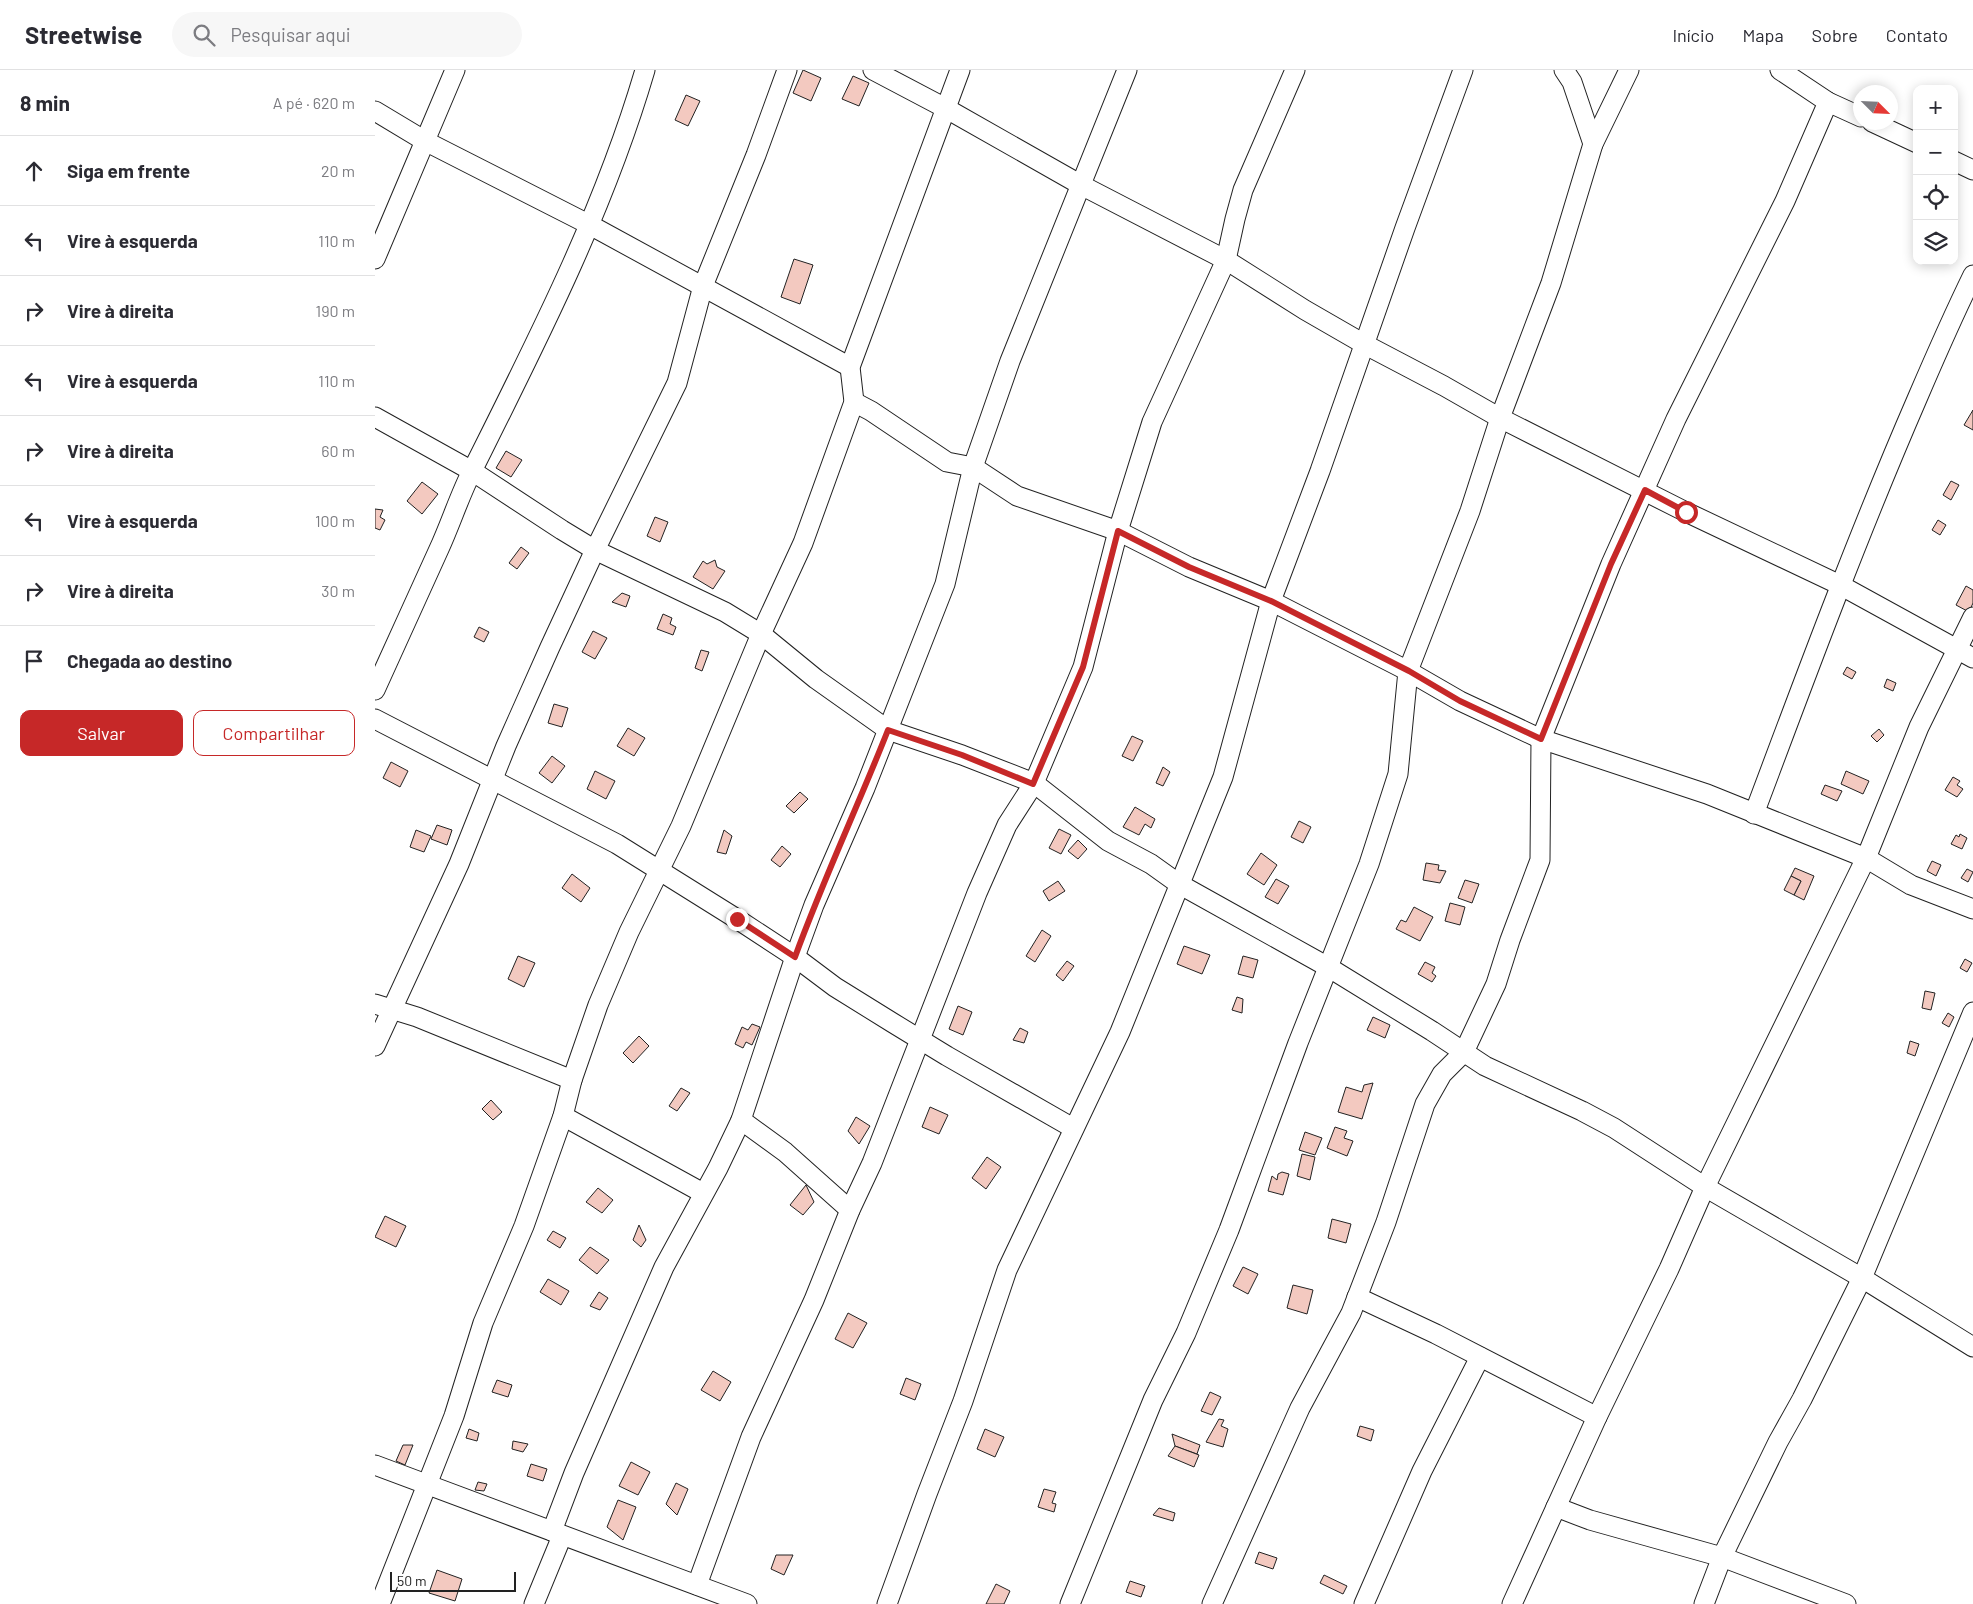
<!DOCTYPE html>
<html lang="pt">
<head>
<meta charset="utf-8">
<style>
  body { margin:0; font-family:Barlow,sans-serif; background:#f7f7f7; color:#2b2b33 }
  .controls { position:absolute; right:15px; top:15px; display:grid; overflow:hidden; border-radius:10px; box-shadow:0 2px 12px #0003 }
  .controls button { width:45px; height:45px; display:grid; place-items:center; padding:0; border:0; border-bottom:1px solid #e1e1e2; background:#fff; color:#2b2b33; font:25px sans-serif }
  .compass { position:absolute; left:1478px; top:15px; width:45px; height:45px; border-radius:50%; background:#fff; box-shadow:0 2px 12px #0003; rotate:114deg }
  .scale { position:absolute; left:15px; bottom:12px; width:126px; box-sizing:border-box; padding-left:5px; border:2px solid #222; border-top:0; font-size:14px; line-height:18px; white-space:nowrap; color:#222; -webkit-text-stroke:4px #fff; paint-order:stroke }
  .stop { position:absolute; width:15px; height:15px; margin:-11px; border:4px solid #c62828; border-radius:50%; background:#fff }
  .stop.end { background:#c62828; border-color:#fff; box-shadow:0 1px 5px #0008 }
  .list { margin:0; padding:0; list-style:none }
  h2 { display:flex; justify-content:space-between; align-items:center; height:65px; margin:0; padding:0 20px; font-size:21px }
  h2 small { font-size:16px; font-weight:400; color:#7c7c81 }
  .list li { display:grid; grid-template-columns:32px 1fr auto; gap:15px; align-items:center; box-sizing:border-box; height:70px; padding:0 20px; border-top:1px solid #e1e1e2 }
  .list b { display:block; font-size:19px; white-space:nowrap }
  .list em { font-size:16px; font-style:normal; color:#7c7c81 }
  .actions { display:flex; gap:10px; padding:15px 20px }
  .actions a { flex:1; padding:11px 0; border:1px solid #c62828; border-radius:10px; text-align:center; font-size:18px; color:#c62828 }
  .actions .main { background:#c62828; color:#fff }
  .icon { flex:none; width:28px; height:28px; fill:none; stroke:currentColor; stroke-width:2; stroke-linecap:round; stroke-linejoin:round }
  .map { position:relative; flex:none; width:1598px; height:1534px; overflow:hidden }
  header { display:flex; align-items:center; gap:30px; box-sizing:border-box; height:70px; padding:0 25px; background:#fff; border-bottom:1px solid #e1e1e2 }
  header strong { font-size:24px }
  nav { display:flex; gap:28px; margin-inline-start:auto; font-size:18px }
  .search { width:350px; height:45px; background:#f7f7f7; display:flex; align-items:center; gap:12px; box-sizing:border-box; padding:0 18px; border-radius:28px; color:#7c7c81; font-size:19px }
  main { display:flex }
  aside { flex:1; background:#fff }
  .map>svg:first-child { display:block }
  .building { fill:#f3c9c0; stroke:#222 }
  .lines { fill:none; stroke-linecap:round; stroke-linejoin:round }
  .minor-casing { stroke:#222; stroke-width:21 }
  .minor { stroke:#fff; stroke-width:19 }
  .route { stroke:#c62828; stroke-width:6 }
</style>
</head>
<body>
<header>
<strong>Streetwise</strong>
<div class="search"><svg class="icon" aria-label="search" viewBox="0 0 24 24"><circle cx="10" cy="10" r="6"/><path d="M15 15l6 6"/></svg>Pesquisar aqui</div>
<nav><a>Início</a><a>Mapa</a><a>Sobre</a><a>Contato</a></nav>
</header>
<main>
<aside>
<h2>8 min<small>A pé · 620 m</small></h2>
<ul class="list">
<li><svg class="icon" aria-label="ahead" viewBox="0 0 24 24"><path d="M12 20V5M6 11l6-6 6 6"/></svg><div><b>Siga em frente</b></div><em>20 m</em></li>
<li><svg class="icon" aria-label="left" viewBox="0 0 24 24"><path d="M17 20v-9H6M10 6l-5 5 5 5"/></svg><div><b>Vire à esquerda</b></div><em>110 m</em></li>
<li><svg class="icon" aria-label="right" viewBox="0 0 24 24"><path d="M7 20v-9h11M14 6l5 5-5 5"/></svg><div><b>Vire à direita</b></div><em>190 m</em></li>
<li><svg class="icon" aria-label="left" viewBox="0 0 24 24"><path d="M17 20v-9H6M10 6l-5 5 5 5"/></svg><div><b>Vire à esquerda</b></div><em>110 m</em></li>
<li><svg class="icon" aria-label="right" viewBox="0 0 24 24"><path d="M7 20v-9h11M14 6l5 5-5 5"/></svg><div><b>Vire à direita</b></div><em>60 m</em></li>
<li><svg class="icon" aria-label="left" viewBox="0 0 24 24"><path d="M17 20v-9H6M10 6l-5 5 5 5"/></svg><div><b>Vire à esquerda</b></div><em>100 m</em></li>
<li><svg class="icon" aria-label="right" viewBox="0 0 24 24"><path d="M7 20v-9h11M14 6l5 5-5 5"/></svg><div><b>Vire à direita</b></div><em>30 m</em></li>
<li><svg class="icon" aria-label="arrive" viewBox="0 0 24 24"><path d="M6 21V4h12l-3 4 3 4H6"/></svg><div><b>Chegada ao destino</b></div></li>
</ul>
<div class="actions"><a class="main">Salvar</a><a>Compartilhar</a></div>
</aside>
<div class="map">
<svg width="1598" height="1534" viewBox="0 0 1598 1534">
  <rect width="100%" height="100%" fill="#fff"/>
  <g class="building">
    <path d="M428 0 446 8 436 31 418 23Z"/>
    <path d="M478 6 494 13 484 36 467 29Z"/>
    <path d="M311 25 325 31 313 56 300 50Z"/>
    <path d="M419 189 438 195 425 234 406 227Z"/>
    <path d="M1598 340V360L1589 355Z"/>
    <path d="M131 381 147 390 136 407 121 398Z"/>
    <path d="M1576 411 1584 415 1576 430 1568 425Z"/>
    <path d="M47 412 63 424 47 444 32 431Z"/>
    <path d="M0 439 8 440 5 447 10 450 5 460 0 458Z"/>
    <path d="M280 447 293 452 285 472 272 466Z"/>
    <path d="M1563 450 1571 455 1565 465 1557 460Z"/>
    <path d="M146 477 154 483 142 499 134 493Z"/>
    <path d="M340 490 342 497 350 501 338 519 318 507 328 491 332 494Z"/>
    <path d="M1591 516 1598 520V533L1594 542 1581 535Z"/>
    <path d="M247 523 255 526 251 537 237 532Z"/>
    <path d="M288 544 297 548 295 554 301 557 298 565 282 559Z"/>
    <path d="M104 557 114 562 109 572 99 567Z"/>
    <path d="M218 561 232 568 220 589 207 582Z"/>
    <path d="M326 580 334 582 327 601 320 598Z"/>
    <path d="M1472 597 1481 602 1477 609 1468 604Z"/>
    <path d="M1512 609 1521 613 1518 621 1509 617Z"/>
    <path d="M179 634 193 638 187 657 173 653Z"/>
    <path d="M253 658 270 668 259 686 242 676Z"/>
    <path d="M1504 659 1509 665 1502 672 1496 666Z"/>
    <path d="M757 666 768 671 758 691 747 686Z"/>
    <path d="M177 686 190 696 177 713 164 703Z"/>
    <path d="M16 692 33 701 25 717 8 708Z"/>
    <path d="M788 697 795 702 788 716 781 713Z"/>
    <path d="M220 701 240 711 231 729 212 719Z"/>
    <path d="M1471 701 1494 711 1488 724 1466 714Z"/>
    <path d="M1578 707 1585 711 1582 715 1588 719 1582 727 1570 720Z"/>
    <path d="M1450 715 1467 721 1462 731 1446 724Z"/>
    <path d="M425 722 433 729 419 743 411 736Z"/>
    <path d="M760 737 780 749 776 758 770 754 764 765 748 757Z"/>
    <path d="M924 751 936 757 928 773 916 767Z"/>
    <path d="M62 755 77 760 72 775 56 769Z"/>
    <path d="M684 759 696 765 686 784 674 778Z"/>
    <path d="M41 760 56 766 49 782 35 777Z"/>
    <path d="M349 760 357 766 351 784 342 782Z"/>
    <path d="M1585 764 1592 768 1587 779 1576 774 1581 765 1584 767Z"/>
    <path d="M703 770 712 779 703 789 693 781Z"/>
    <path d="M407 776 416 784 405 797 396 790Z"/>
    <path d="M886 783 902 795 889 815 872 804Z"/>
    <path d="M1557 791 1566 795 1561 806 1552 801Z"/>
    <path d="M1051 793 1064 795 1063 800 1071 801 1065 813 1048 810Z"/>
    <path d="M1420 798 1439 806 1429 830 1419 825 1426 811 1416 806Z"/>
    <path d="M1592 799 1598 802 1593 812 1586 808Z"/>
    <path d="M197 804 215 818 206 832 187 818Z"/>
    <path d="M1416 806 1426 811 1419 825 1409 820Z"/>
    <path d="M901 809 914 816 903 834 890 827Z"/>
    <path d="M1090 810 1104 814 1097 833 1083 828Z"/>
    <path d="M683 811 690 821 674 831 668 821Z"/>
    <path d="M1075 833 1090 837 1085 855 1070 851Z"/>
    <path d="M1039 837 1058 847 1045 871 1021 859 1026 850 1031 852Z"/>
    <path d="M667 860 676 866 660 892 651 886Z"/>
    <path d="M809 876 835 885 827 904 802 894Z"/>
    <path d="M143 886 160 893 149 917 133 909Z"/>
    <path d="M868 886 883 890 878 908 863 904Z"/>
    <path d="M1590 889 1597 893 1592 902 1585 898Z"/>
    <path d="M692 891 699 896 688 911 681 905Z"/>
    <path d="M1050 892 1060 897 1057 903 1061 906 1057 912 1043 904Z"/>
    <path d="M1550 921 1560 923 1556 940 1547 938Z"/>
    <path d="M862 927 868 929 867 943 857 940Z"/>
    <path d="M583 936 597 942 588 965 574 959Z"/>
    <path d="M1573 943 1579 947 1574 957 1567 953Z"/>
    <path d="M998 947 1015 955 1010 968 992 960Z"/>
    <path d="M377 954 385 957 377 975 371 972 368 978 360 974 367 957 373 960Z"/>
    <path d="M645 958 653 962 649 973 638 970Z"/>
    <path d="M264 966 274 976 258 993 248 983Z"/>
    <path d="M1535 971 1544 974 1540 986 1532 983Z"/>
    <path d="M998 1013 987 1049 963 1042 971 1017 987 1022 989 1015Z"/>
    <path d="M306 1018 315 1023 302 1041 294 1036Z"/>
    <path d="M116 1030 127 1042 118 1050 107 1039Z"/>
    <path d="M555 1037 573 1045 564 1064 547 1057Z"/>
    <path d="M481 1047 495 1056 484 1074 473 1061Z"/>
    <path d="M960 1057 972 1061 969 1068 978 1071 972 1086 952 1078Z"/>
    <path d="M930 1062 947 1068 940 1085 924 1080Z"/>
    <path d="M927 1084 940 1087 935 1110 922 1106Z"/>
    <path d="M612 1087 626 1097 611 1119 597 1108Z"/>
    <path d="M907 1102 914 1104 908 1125 893 1121 897 1106 902 1110 903 1104Z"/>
    <path d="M431 1115 439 1132 428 1145 415 1135Z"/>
    <path d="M223 1118 238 1130 227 1143 211 1132Z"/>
    <path d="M10 1146 31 1156 21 1177 0 1167Z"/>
    <path d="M957 1149 976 1154 971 1173 953 1168Z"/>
    <path d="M264 1155 271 1170 266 1177 258 1170Z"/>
    <path d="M178 1161 191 1168 185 1178 172 1170Z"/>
    <path d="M215 1177 234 1190 222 1204 204 1190Z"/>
    <path d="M868 1197 883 1204 873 1224 858 1216Z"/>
    <path d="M173 1209 194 1221 186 1235 165 1222Z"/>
    <path d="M918 1215 938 1220 932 1244 912 1238Z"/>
    <path d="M224 1222 233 1228 225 1240 215 1236Z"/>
    <path d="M473 1243 492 1253 478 1278 460 1269Z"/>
    <path d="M338 1301 356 1312 345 1331 326 1320Z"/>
    <path d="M531 1308 546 1314 540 1330 525 1324Z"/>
    <path d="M122 1310 137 1315 133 1327 117 1322Z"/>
    <path d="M835 1322 846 1327 837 1345 826 1341Z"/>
    <path d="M844 1349 849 1350 846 1356 853 1359 848 1377 831 1372Z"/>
    <path d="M985 1356 999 1360 996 1371 982 1366Z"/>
    <path d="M94 1359 104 1363 102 1371 91 1368Z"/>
    <path d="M610 1359 629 1367 620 1387 602 1379Z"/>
    <path d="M797 1364 825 1375 822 1384 800 1376Z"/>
    <path d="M138 1371 153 1374 148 1382 137 1379Z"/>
    <path d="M28 1375H38L30 1395 21 1391Z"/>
    <path d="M800 1376 824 1385 819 1397 793 1386Z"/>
    <path d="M256 1392 275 1402 263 1425 244 1416Z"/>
    <path d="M156 1394 172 1399 168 1411 152 1406Z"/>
    <path d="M103 1412 112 1414 109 1421 100 1420Z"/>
    <path d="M301 1413 313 1419 302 1445 291 1434Z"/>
    <path d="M669 1419 681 1422 677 1433 681 1434 679 1442 663 1437Z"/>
    <path d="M243 1430 261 1437 248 1470 232 1457Z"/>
    <path d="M784 1438 800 1443 798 1451 778 1445Z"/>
    <path d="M884 1482 902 1488 898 1499 880 1493Z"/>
    <path d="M401 1485H418L409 1505 396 1499Z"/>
    <path d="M62 1500 87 1509 80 1531 54 1523Z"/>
    <path d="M949 1505 972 1516 968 1524 945 1513Z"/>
    <path d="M755 1511 770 1516 766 1527 751 1522Z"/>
    <path d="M621 1514 635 1521 629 1534H611Z"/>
  </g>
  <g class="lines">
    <g class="minor-casing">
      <g id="minor">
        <path d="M498 0 572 39 706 115 851 190 930 240 989 274 1069 316 1125 348 1311 442 1465 515 1598 588"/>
        <path d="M1189 0 1197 12 1218 74"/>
        <path d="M1405 0 1453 32 1486 47"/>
        <path d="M0 41 50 71 215 155 475 297"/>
        <path d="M1497 52 1542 73"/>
        <path d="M1579 91 1598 100"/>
        <path d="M0 189 80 0"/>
        <path d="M479 332 496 341 572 392 598 397 642 426 743 461 814 497 896 531 1033 601 1085 631 1166 669 1332 724 1491 788 1536 815 1598 839"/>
        <path d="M0 347 97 401 187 460 220 480 350 542 386 564 441 609 513 660 587 685 659 713 733 771 776 794 804 814 953 897 1057 961 1110 996 1207 1041 1239 1058 1330 1117 1487 1208 1598 1277"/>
        <path d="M0 620C21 573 43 526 64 479 76 453 85 424 98 399 163 269 229 140 270 0"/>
        <path d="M0 649 242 774 362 849 420 887 460 917 518 953 572 986 698 1058"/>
        <path d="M1379 744C1431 605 1483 465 1542 329 1560 287 1578 246 1598 205"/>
        <path d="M0 934 42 947 197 1010"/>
        <path d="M0 976 84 794 131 676 175 577 220 480 302 313 328 216 381 85 412 0"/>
        <path d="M188 1046 328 1123"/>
        <path d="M366 1050 410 1082 475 1140"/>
        <path d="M982 1227 1061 1264 1222 1347"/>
        <path d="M0 1395 372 1534"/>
        <path d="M1181 1437 1215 1450 1347 1487 1471 1534"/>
        <path d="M177 1461 199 1403 289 1197 343 1098 366 1050 420 887 439 835 490 718 570 514 598 397 635 291 752 0"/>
        <path d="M322 1515 376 1367 439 1230 475 1140 497 1093 602 823 632 755 659 713 708 597 743 461 777 352 851 190 860 149 868 120 920 0"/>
        <path d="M5 1534 79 1346 108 1253 149 1156 188 1046 197 1010 223 935 254 862 306 756 386 564 428 473 479 332 475 297 585 0"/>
        <path d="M159 1534 187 1466"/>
        <path d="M512 1534 552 1424 588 1331 632 1200 745 962 848 707 896 531 945 401 1030 158 1088 0"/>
        <path d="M695 1534 778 1330 811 1263 854 1160 923 973 994 794 1023 704 1033 601 1095 441 1125 348 1176 213 1218 74 1254 0"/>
        <path d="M837 1534 925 1338 976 1243 1011 1152 1050 1034 1067 1004 1089 982 1121 914 1135 870 1165 790 1166 669 1236 494 1301 349 1410 131 1453 32"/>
        <path d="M989 1534 1047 1401 1105 1287"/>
        <path d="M1137 1534 1222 1347 1294 1199 1330 1117 1491 788 1544 657 1598 547"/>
        <path d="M1329 1534 1347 1487 1403 1372 1427 1329 1487 1208 1598 942"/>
      </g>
    </g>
    <use href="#minor" class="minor"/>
  </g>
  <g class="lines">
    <path class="route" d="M362 849 420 887C448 810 483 736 513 660L587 685 658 714 708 597 743 461 814 497 896 531 1034 601 1085 631 1166 669 1236 494 1270 420 1311 442"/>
  </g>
</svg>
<div class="controls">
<button>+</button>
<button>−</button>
<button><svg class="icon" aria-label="locate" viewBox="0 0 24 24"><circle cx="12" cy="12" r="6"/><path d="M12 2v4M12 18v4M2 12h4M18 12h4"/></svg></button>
<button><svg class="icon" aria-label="layers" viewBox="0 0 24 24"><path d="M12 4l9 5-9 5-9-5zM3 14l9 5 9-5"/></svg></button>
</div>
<svg class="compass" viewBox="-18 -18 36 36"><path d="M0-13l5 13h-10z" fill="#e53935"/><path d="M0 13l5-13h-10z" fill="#7c7c81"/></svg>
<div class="scale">50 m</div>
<div class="stop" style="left:1311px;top:442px"></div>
<div class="stop end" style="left:362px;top:849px"></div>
</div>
</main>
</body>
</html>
